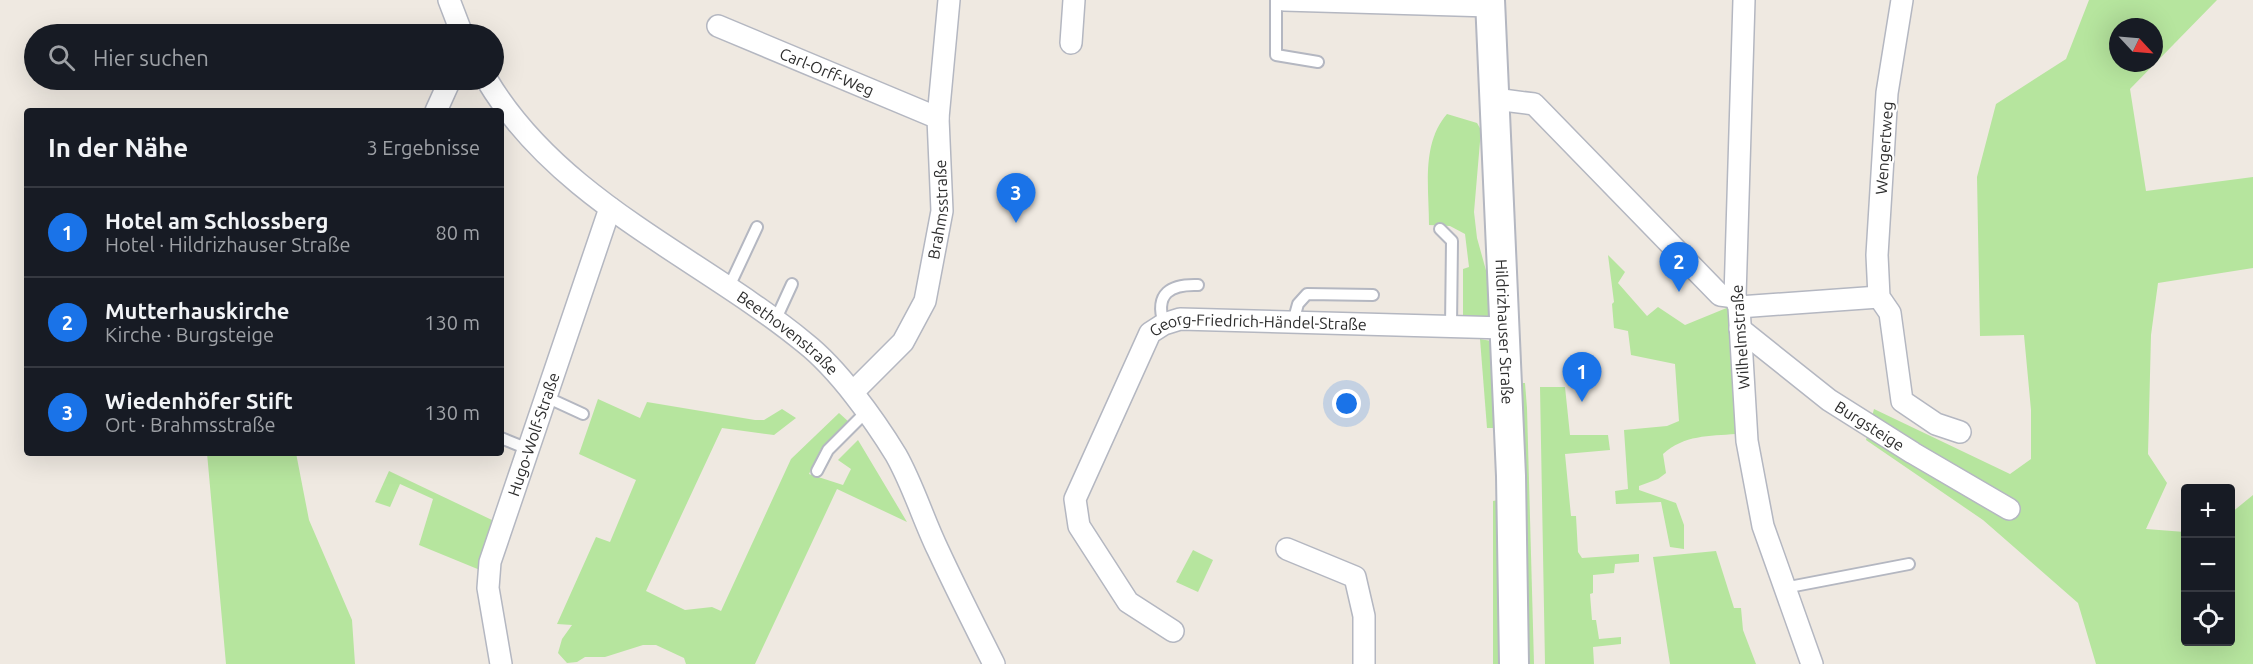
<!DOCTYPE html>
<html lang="de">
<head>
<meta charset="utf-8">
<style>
  body { margin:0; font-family:Ubuntu,sans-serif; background:#242831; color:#f1f3f6 }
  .controls { position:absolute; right:18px; bottom:18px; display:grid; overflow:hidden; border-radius:6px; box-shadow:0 6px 24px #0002 }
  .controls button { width:54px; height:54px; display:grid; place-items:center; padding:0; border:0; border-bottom:2px solid #363941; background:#171b24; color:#f1f3f6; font:30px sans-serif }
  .compass { position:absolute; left:2109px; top:18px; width:54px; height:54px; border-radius:50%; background:#171b24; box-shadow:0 6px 24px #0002; rotate:116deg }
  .you { position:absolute; left:1347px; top:404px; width:21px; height:21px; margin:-15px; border:4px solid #fff; border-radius:50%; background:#1a73e8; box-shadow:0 0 0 9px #1a73e833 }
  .badge { display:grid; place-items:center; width:39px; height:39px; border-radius:50%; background:#1a73e8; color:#fff; font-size:20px; font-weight:700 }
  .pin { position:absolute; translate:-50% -50px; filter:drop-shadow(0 2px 3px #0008) }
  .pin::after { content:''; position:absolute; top:32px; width:21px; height:18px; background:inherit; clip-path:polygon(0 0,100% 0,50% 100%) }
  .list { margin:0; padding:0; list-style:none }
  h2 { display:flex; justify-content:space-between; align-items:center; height:78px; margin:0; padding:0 24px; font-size:26px }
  h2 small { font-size:20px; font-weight:400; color:#9ea1a6 }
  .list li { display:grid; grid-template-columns:39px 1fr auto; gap:18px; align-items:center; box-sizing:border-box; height:90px; padding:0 24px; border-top:2px solid #363941 }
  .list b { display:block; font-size:22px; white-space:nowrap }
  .list p { margin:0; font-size:20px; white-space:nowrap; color:#9ea1a6 }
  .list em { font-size:20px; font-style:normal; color:#9ea1a6 }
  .icon { flex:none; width:33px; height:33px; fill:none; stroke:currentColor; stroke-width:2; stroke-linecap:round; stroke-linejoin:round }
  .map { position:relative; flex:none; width:2253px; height:664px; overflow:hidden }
  .search { position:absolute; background:#171b24; box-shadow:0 6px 24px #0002; left:24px; top:24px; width:480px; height:66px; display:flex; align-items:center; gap:15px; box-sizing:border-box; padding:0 21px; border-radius:33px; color:#9ea1a6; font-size:22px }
  .panel { position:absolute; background:#171b24; box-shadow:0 6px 24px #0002; left:24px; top:108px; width:480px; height:348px; border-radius:6px }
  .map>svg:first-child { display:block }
  .green { fill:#b6e59e; fill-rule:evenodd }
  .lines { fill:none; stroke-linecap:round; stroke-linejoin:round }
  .lane-casing { stroke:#b4b7c1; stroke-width:14 }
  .street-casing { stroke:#b4b7c1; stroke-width:24 }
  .secondary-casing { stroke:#b4b7c1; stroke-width:32 }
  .lane { stroke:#fff; stroke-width:10 }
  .street { stroke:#fff; stroke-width:21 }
  .secondary { stroke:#fff; stroke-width:28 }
  .labels { text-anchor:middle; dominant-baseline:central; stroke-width:4.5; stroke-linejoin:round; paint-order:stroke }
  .street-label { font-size:16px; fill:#2e2e2e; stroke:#fff }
</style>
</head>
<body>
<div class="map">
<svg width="2253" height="664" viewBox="0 0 2253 664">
  <rect width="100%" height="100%" fill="#efe9e1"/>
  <g class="green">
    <path d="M2089 0H2217L2130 89 2146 191 2253 177V268L2158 283 2151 335 2148 454 2167 483 2146 529 2185 532 2186 642H2230L2231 513 2253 495V664H2096L2078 603 1983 520 1866 440 1874 409 2010 474 2031 459V410L2024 335 1980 336 1977 177 1996 104 2066 59ZM2118 27H2154V63H2118Z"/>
    <path d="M1447 114 1477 123 1481 130 1474 212 1477 238 1487 274 1492 312 1487 319 1463 318V269L1469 267 1465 234 1450 226 1429 225C1429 188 1421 144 1447 114Z"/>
    <path d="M1608 255 1625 272 1618 283 1647 316 1658 307 1685 325 1729 307 1736 434C1709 436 1684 435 1663 454L1666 473 1658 479 1639 486V490L1676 503 1684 525V549L1670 547 1661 502 1616 504 1615 491 1628 489 1624 430 1667 426 1679 421 1675 364 1631 355 1628 331 1614 328 1612 304 1614 302Z"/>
    <path d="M1480 339 1491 341 1495 346 1502 428H1487Z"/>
    <path d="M1520 383H1525L1527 408 1534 664H1529Z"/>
    <path d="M1540 387H1565L1570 435H1608L1610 450 1565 454 1571 516H1576L1578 552 1582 558 1639 554V562L1615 564 1614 573 1593 575V593L1590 594 1592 620H1596L1599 639 1621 637V644L1593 647 1594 664H1545Z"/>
    <path d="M598 399 640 418 647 402 755 420H764L782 409 796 418 774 435 722 428 646 591 685 610 712 607 721 611 791 459 839 413 849 422 821 449 809 474 843 485 851 469 838 460 858 440 907 522 837 489 755 664H686L684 658 656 645H643L605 657H585L577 662 567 663 558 653 562 639 572 625 557 624 596 537 610 542 636 480 579 454Z"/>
    <path d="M207 453H296L309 520 352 620 355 664H226Z"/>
    <path d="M389 471 492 520 480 570 419 545 433 499 400 484 390 507 375 502Z"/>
    <path d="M1498 500 1505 664H1493V501Z"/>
    <path d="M1193 550 1213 560 1198 592 1176 582Z"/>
    <path d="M1716 551 1734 608H1741L1743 630 1756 664H1670L1653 557Z"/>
  </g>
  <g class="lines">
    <g class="lane-casing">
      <g id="lane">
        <path d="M1276 0V55L1318 62"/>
        <path d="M1440 229 1452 241 1451 327"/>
        <path d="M728 289 757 227"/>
        <path d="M775 321 792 284"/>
        <path d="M1293 322 1298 304 1307 294 1373 295"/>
        <path d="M1164 324C1154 293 1171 284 1198 285"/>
        <path d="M546 397 583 414"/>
        <path d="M501 438 528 449"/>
        <path d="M817 471 828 450 865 413"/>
        <path d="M1784 588 1909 564"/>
      </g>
    </g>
    <g class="street-casing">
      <g id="street">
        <path d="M449 0 462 34"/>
        <path d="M1284 0 1490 6"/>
        <path d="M1744 0 1735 297 1739 307 1747 441 1763 526 1812 664"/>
        <path d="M1902 0 1887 93 1877 255 1879 297 1890 313 1902 401 1936 424 1960 432"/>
        <path id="s1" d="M718 26 938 118"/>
        <path d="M1071 43 1074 0"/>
        <path id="s2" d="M487 80C559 201 700 257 805 343 838 369 874 419 896 455 913 485 923 519 938 550 956 589 975 626 994 664"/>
        <path d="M1495 99 1534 104 1720 295 1735 297"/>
        <path d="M436 111 450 80"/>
        <path d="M1739 307 1879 297"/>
        <path id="s3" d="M1740 329 1829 400 1913 453 2009 509"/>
        <path id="s4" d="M853 392 903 342 925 301 942 211 938 118 949 0"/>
        <path d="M1287 549 1355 577 1364 616V664"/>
        <path id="s5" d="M1173 631 1128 602 1079 526 1075 499 1150 333 1164 324 1180 319 1505 328"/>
        <path id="s6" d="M501 664 488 588 490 562 610 208"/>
      </g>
    </g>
    <g class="secondary-casing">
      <g id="secondary">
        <path id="s7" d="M1490 0 1511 476 1514 664"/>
      </g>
    </g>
    <use href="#lane" class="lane"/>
    <use href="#street" class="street"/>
    <use href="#secondary" class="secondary"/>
  </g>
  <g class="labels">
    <g class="street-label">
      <text stroke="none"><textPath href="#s1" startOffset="118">Carl-Orff-Weg</textPath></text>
      <text transform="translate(1884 148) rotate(-86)">Wengertweg</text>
      <text stroke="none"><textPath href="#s4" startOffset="210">Brahmsstraße</textPath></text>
      <text stroke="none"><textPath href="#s5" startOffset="464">Georg-Friedrich-Händel-Straße</textPath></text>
      <text stroke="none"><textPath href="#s7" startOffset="332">Hildrizhauser Straße</textPath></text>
      <text stroke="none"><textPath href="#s2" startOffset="396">Beethovenstraße</textPath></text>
      <text transform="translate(1740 337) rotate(-94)">Wilhelmstraße</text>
      <text stroke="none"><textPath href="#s3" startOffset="162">Burgsteige</textPath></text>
      <text stroke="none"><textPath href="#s6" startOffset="238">Hugo-Wolf-Straße</textPath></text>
    </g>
  </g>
</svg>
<div class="controls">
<button>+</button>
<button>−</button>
<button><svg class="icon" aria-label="locate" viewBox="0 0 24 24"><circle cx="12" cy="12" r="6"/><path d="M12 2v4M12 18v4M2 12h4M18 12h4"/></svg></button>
</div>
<svg class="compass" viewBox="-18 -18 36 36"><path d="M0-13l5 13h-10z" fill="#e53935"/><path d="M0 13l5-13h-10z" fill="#9ea1a6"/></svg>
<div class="you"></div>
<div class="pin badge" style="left:1582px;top:402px">1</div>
<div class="pin badge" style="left:1679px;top:292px">2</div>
<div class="pin badge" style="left:1016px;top:223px">3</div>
<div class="search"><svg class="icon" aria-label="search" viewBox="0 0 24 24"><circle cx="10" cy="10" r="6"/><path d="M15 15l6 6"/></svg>Hier suchen</div>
<section class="panel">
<h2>In der Nähe<small>3 Ergebnisse</small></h2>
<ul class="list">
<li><span class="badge">1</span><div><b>Hotel am Schlossberg</b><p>Hotel · Hildrizhauser Straße</p></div><em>80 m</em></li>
<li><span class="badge">2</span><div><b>Mutterhauskirche</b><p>Kirche · Burgsteige</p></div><em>130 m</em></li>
<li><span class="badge">3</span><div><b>Wiedenhöfer Stift</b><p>Ort · Brahmsstraße</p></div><em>130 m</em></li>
</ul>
</section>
</div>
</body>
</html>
